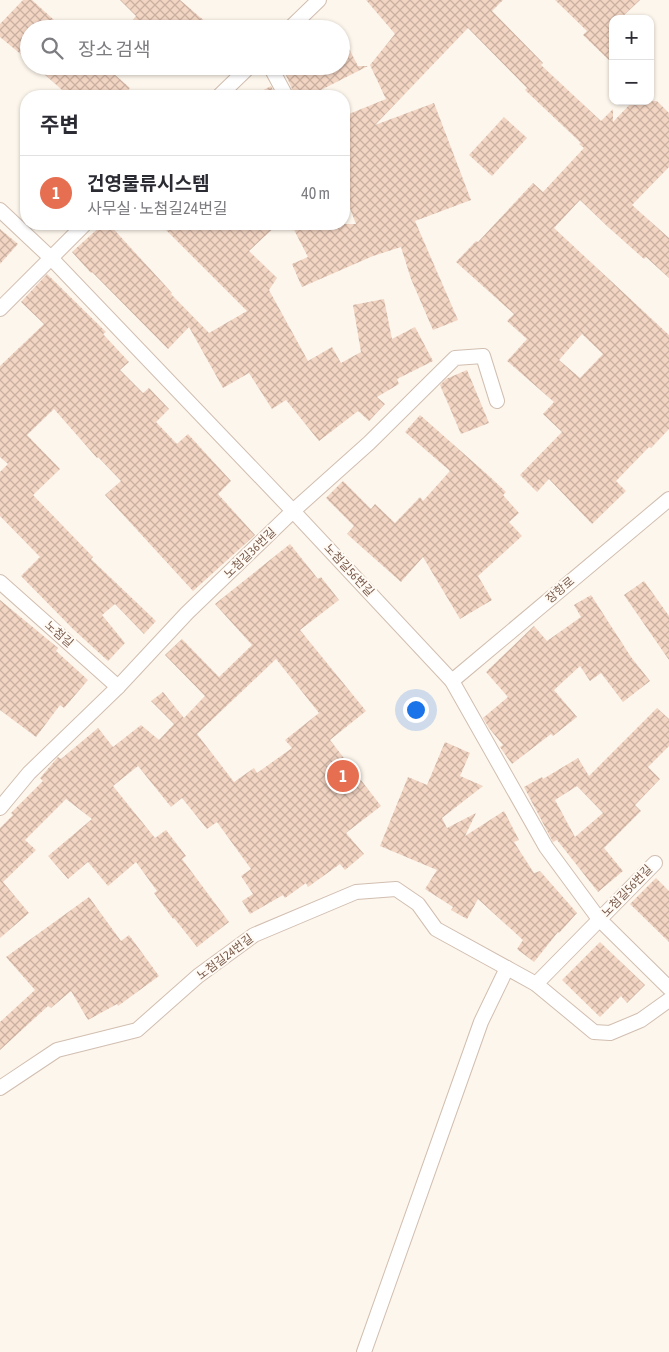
<!DOCTYPE html>
<html lang="ko">
<head>
<meta charset="utf-8">
<style>
  body { margin:0; font-family:"Asap Condensed","Noto Sans KR",sans-serif; background:#f7f7f7; color:#2b2b33 }
  .controls { position:absolute; right:15px; top:15px; display:grid; overflow:hidden; border-radius:10px; box-shadow:0 1px 4px #0004 }
  .controls button { width:45px; height:45px; display:grid; place-items:center; padding:0; border:0; border-bottom:1px solid #e1e1e2; background:#fff; color:#2b2b33; font:25px sans-serif }
  .you { position:absolute; left:415px; top:709px; width:18px; height:18px; margin:-12px; border:4px solid #fff; border-radius:50%; background:#1a73e8; box-shadow:0 0 0 8px #1a73e833 }
  .badge { display:grid; place-items:center; width:32px; height:32px; border-radius:50%; background:#e76f51; color:#fff; font-size:16px; font-weight:700 }
  .pin { position:absolute; translate:-50% -50%; border:2px solid #fff; box-shadow:0 1px 5px #0006 }
  .list { margin:0; padding:0; list-style:none }
  h2 { display:flex; justify-content:space-between; align-items:center; height:65px; margin:0; padding:0 20px; font-size:21px }
  h2 small { font-size:16px; font-weight:400; color:#7c7c81 }
  .list li { display:grid; grid-template-columns:32px 1fr auto; gap:15px; align-items:center; box-sizing:border-box; height:75px; padding:0 20px; border-top:1px solid #e1e1e2 }
  .list b { display:block; font-size:19px; white-space:nowrap }
  .list p { margin:0; font-size:16px; white-space:nowrap; color:#7c7c81 }
  .list em { font-size:16px; font-style:normal; color:#7c7c81 }
  .icon { flex:none; width:28px; height:28px; fill:none; stroke:currentColor; stroke-width:2; stroke-linecap:round; stroke-linejoin:round }
  .map { position:relative; flex:none; width:669px; height:1352px; overflow:hidden }
  .search { position:absolute; background:#fff; box-shadow:0 1px 4px #0004; left:20px; top:20px; width:330px; height:55px; display:flex; align-items:center; gap:12px; box-sizing:border-box; padding:0 18px; border-radius:28px; color:#7c7c81; font-size:19px }
  .panel { position:absolute; background:#fff; box-shadow:0 1px 4px #0004; left:20px; top:90px; width:330px; height:140px; border-radius:20px }
  .map>svg:first-child { display:block }
  .building { fill:url(#building-cross-hatch); fill-rule:evenodd }
  .lines { fill:none; stroke-linecap:round; stroke-linejoin:round }
  .minor-casing { stroke:#d1beb0; stroke-width:16 }
  .minor { stroke:#fff; stroke-width:14 }
  .labels { text-anchor:middle; dominant-baseline:central; stroke-width:4; stroke-linejoin:round; paint-order:stroke }
  .street-label { font-size:12px; fill:#7a5c4d; stroke:#fffaf3 }
</style>
</head>
<body>
<div class="map">
<svg width="669" height="1352" viewBox="0 0 669 1352">
  <defs>
    <pattern id="building-cross-hatch" width="8" height="8" patternUnits="userSpaceOnUse" patternTransform="scale(1.25)"><rect width="8" height="8" fill="#f3d5c3"/><path d="M0 0l8 8M0 8l8-8" fill="none" stroke="#cab0a1"/></pattern>
  </defs>
  <rect width="100%" height="100%" fill="#fdf6ec"/>
  <g class="building">
    <path d="M23 0H32L64 29H29V61L0 37V24Z"/>
    <path d="M120 0H180L214 29H125L136 16Z"/>
    <path d="M366 0H503L492 11 543 63 541 65 601 121 613 109V122L633 101H657L669 113V167L632 205 669 238V278L646 257 644 259 607 226 580 200 554 228 669 335V429L651 448 649 447 616 481 626 491 592 524 549 479 537 492 520 475 562 432 543 414 554 402 507 361 527 339 507 321 514 314 456 262 476 241 478 242 533 183 543 192 584 148 579 144 581 143 525 90 527 88 468 28 375 125 434 103 471 200 415 221 458 320 433 330 411 279 401 247 373 256 302 287 292 264 308 257 291 224H356L344 193V116L386 99 370 65 395 34ZM582 334 603 354 580 378 559 360Z"/>
    <path d="M555 0H640L620 19H613V64L583 35 587 31Z"/>
    <path d="M341 33 358 66H368L309 96H295L282 66H341Z"/>
    <path d="M35 66H105L130 88 123 96H69Z"/>
    <path d="M271 86 276 96H252Z"/>
    <path d="M504 117 527 138 492 176 469 155Z"/>
    <path d="M103 224H109L172 293 171 294 209 333 247 311 160 224H278L249 251 277 278 269 290 308 361 332 347 341 363 361 352 353 305 384 299 392 339 415 327 433 361 397 379 399 384 377 397 385 404 369 421 358 411 319 441 286 400 272 409 249 373 223 388 189 327 168 349 92 272 91 273 72 252Z"/>
    <path d="M0 229 18 244 0 264Z"/>
    <path d="M47 274 106 332 103 334 129 362 120 370 143 393 149 388 169 409 156 422 177 444 188 434 231 481 218 494 255 535 193 591 105 495 121 481 98 457 97 458 54 409 27 435 60 469 33 495 93 557 91 559 156 621 144 634 115 604 102 615 125 643 108 661 73 629 21 576 40 557 0 516V472L8 464 0 457V366L44 324 21 302Z"/>
    <path d="M467 370 489 423 461 434 440 385 446 379Z"/>
    <path d="M420 415 489 476 506 492 503 495 519 513 509 522 522 536 478 576 492 600 460 619 423 557 401 582 347 534 354 526 326 498 343 481 371 509 375 504 395 523 420 497 423 501 450 471 405 432Z"/>
    <path d="M290 544 318 579 321 577 339 600 300 630 366 711 330 740 381 806 346 833 364 854 345 870 340 864 308 887 306 883 285 898 283 895 250 914 242 901 253 894 241 876 251 869 217 822 207 829 182 798 171 807 138 766 113 786 155 838 166 830 186 856 182 859 229 922 197 947 174 918 173 919 154 893 157 891 136 862 108 886 88 862 68 879 48 856 92 819 66 799 25 840 36 850 3 882 29 913 0 938V828L13 815 11 813 43 781 40 778 58 757 61 759 98 728 113 747 141 725 159 740 174 724 151 701 163 692 184 718 205 696 165 655 182 639 219 677 252 645 215 604ZM276 659 319 713 285 740 292 748 257 773 254 768 234 782 197 734Z"/>
    <path d="M644 581 669 616V660L624 595Z"/>
    <path d="M591 595 631 657 650 681 623 702 601 673 590 681 580 666 554 690 577 717 553 736 551 734 512 764 500 747 503 745 489 728 483 718 508 697 486 672 534 626 547 641 581 617 574 605Z"/>
    <path d="M0 600 58 648 56 651 88 680 64 708 60 705 36 737 0 710Z"/>
    <path d="M657 708 669 719V746L648 767 660 779 635 805 641 811 604 848 623 871 598 892 557 840 553 842 524 787 542 777 543 779 578 758 589 776ZM577 786 603 813 575 837 555 800Z"/>
    <path d="M445 742 470 753 460 776 483 786 442 818 447 828 476 813 465 836 504 811 519 840 514 842 534 873 540 871 577 913 559 933 558 932 534 962 517 949 523 940 478 899 467 919 451 910 453 907 425 889 437 870 380 846 408 777 427 785Z"/>
    <path d="M656 878 669 891V942L630 904Z"/>
    <path d="M89 897 121 941 129 935 159 976 118 1006 117 1004 88 1020 71 991 51 1008 48 1006 0 1050V1022L35 990 6 957Z"/>
    <path d="M600 942 645 985 627 1003 621 996 600 1017 562 980Z"/>
  </g>
  <g class="lines">
    <g class="minor-casing">
      <g id="minor">
        <path d="M289 29 319 0"/>
        <path d="M270 66 286 96"/>
        <path d="M219 96 250 66"/>
        <path d="M0 210 50 257 293 511 452 681 546 847 599 919 669 988"/>
        <path d="M0 309 85 224"/>
        <path d="M0 582 118 687"/>
        <path d="M452 681 669 499"/>
        <path d="M0 808 29 773 118 687 187 613 293 511 369 443 455 358 483 356 497 401"/>
        <path d="M536 984 655 863"/>
        <path d="M0 1088 57 1050 137 1030 198 976 254 935 356 892 396 889 418 904 436 929 536 984 594 1032 610 1033 641 1020 669 1000"/>
        <path d="M364 1352 481 1022 507 968"/>
      </g>
    </g>
    <use href="#minor" class="minor"/>
  </g>
  <g class="labels">
    <g class="street-label">
      <text transform="translate(250 553) rotate(-44)">노첨길36번길</text>
      <text transform="translate(349 570) rotate(47)">노첨길56번길</text>
      <text transform="translate(560 590) rotate(-40)">장항로</text>
      <text transform="translate(59 634) rotate(41)">노첨길</text>
      <text transform="translate(627 891) rotate(-46)">노첨길56번길</text>
      <text transform="translate(225 957) rotate(-37)">노첨길24번길</text>
    </g>
  </g>
</svg>
<div class="controls">
<button>+</button>
<button>−</button>
</div>
<div class="you"></div>
<div class="pin badge" style="left:343px;top:776px">1</div>
<div class="search"><svg class="icon" aria-label="search" viewBox="0 0 24 24"><circle cx="10" cy="10" r="6"/><path d="M15 15l6 6"/></svg>장소 검색</div>
<section class="panel">
<h2>주변<small></small></h2>
<ul class="list">
<li><span class="badge">1</span><div><b>건영물류시스템</b><p>사무실 · 노첨길24번길</p></div><em>40 m</em></li>
</ul>
</section>
</div>
</body>
</html>
